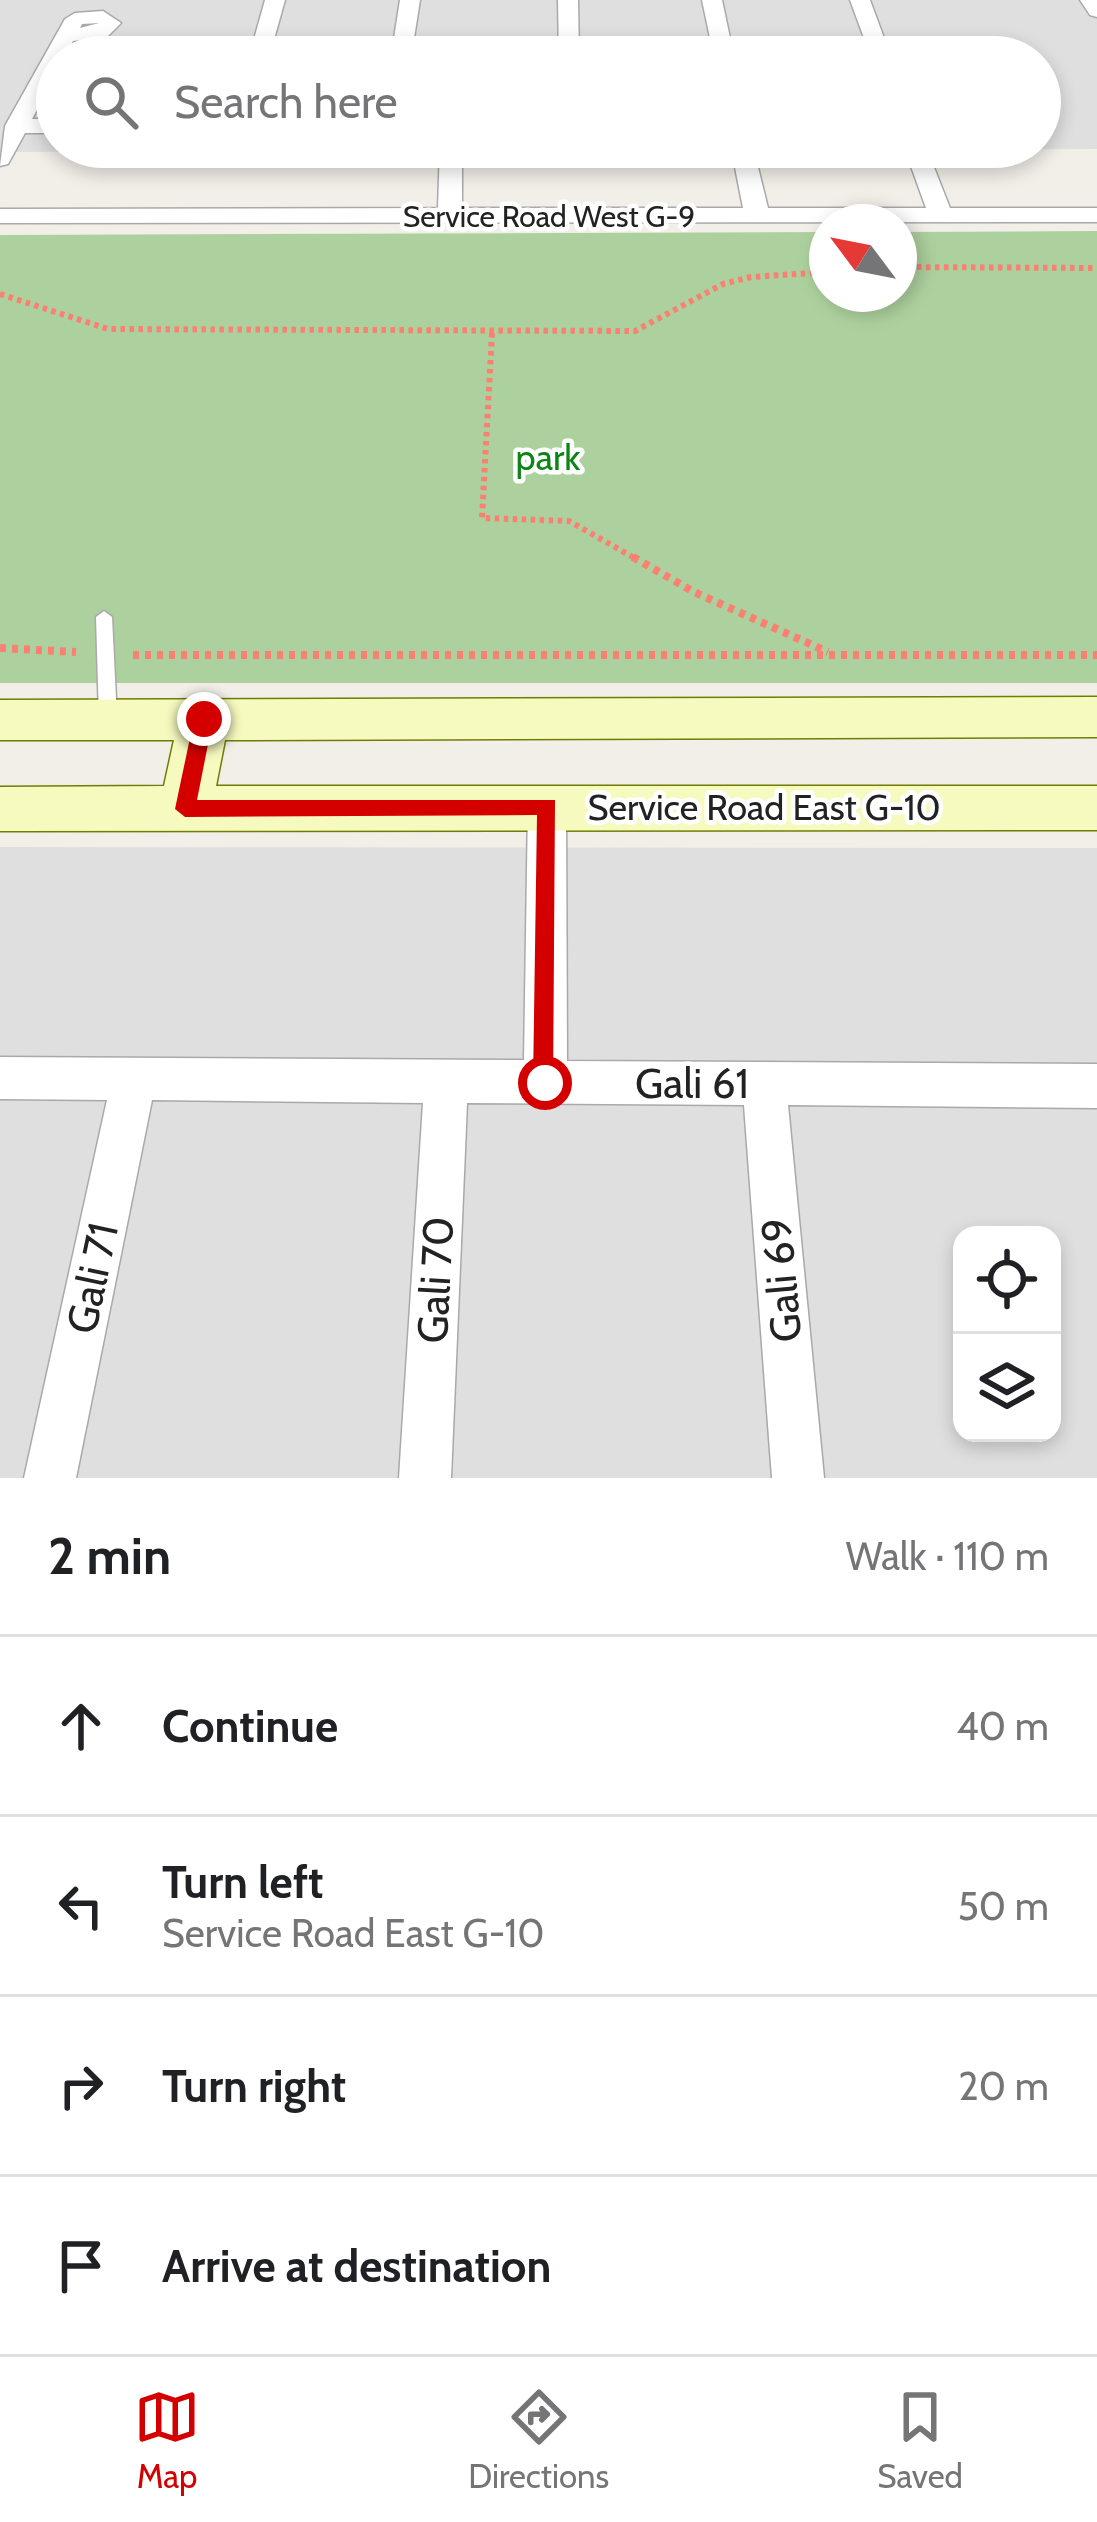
<!DOCTYPE html>
<html lang="en">
<head>
<meta charset="utf-8">
<style>
  body { margin:0; font-family:Cabin,sans-serif; background:#f2f2f2; color:#202124 }
  .controls { position:absolute; right:36px; bottom:36px; display:grid; overflow:hidden; border-radius:24px; box-shadow:0 6px 18px #0003 }
  .controls button { width:108px; height:108px; display:grid; place-items:center; padding:0; border:0; border-bottom:3px solid #e0e0e0; background:#fff; color:#202124; font:60px sans-serif }
  .compass { position:absolute; left:809px; top:204px; width:108px; height:108px; border-radius:50%; background:#fff; box-shadow:0 6px 18px #0003; rotate:302deg }
  .stop { position:absolute; width:36px; height:36px; margin:-27px; border:9px solid #d40000; border-radius:50%; background:#fff }
  .stop.end { background:#d40000; border-color:#fff; box-shadow:0 3px 12px #0008 }
  .list { margin:0; padding:0; list-style:none }
  h2 { display:flex; justify-content:space-between; align-items:center; height:156px; margin:0; padding:0 48px; font-size:51px }
  h2 small { font-size:39px; font-weight:400; color:#757577 }
  .list li { display:grid; grid-template-columns:78px 1fr auto; gap:36px; align-items:center; box-sizing:border-box; height:180px; padding:0 48px; border-top:3px solid #e0e0e0 }
  .list b { display:block; font-size:45px; white-space:nowrap }
  .list p { margin:0; font-size:39px; white-space:nowrap; color:#757577 }
  .list em { font-size:39px; font-style:normal; color:#757577 }
  .icon { flex:none; width:66px; height:66px; fill:none; stroke:currentColor; stroke-width:2; stroke-linecap:round; stroke-linejoin:round }
  .map { position:relative; flex:none; width:1097px; height:1478px; overflow:hidden }
  .search { position:absolute; background:#fff; box-shadow:0 6px 18px #0003; left:36px; right:36px; top:36px; height:132px; display:flex; align-items:center; gap:30px; box-sizing:border-box; padding:0 42px; border-radius:66px; color:#757577; font-size:45px }
  .sheet { height:876px; background:#fff }
  nav { display:flex; justify-content:space-around; align-items:center; box-sizing:border-box; height:168px; border-top:3px solid #e0e0e0; background:#fff; font-size:33px; color:#757577 }
  nav a { display:grid; justify-items:center; gap:6px }
  nav .on { color:#d40000 }
  .map>svg:first-child { display:block }
  .residential { fill:#e0dfdf; fill-rule:evenodd }
  .forest { fill:#add19e }
  .lines { fill:none; stroke-linecap:round; stroke-linejoin:round }
  .lane-casing { stroke:#a9a9a9; stroke-width:3 }
  .street-casing { stroke:#a9a9a9; stroke-width:3 }
  .secondary-casing { stroke:#707d05; stroke-width:3 }
  .path-far1 { stroke:#fa8072; stroke-width:6; stroke-dasharray:4.5 4.5; stroke-linecap:butt }
  .path { stroke:#fa8072; stroke-width:8; stroke-dasharray:6 6; stroke-linecap:butt }
  .lane { fill:#fff; fill-rule:evenodd }
  .street { fill:#fff; fill-rule:evenodd }
  .secondary { fill:#f7fabf; fill-rule:evenodd }
  .route { fill:#d40000 }
  .labels { text-anchor:middle; dominant-baseline:central; stroke-width:9; stroke-linejoin:round; paint-order:stroke }
  .far-street-label { font-size:30px; fill:#222; stroke:#fff }
  .park-label { font-size:36px; fill:#0c8416; stroke:#fff }
  .street-label { font-size:36px; fill:#222; stroke:#fff }
  .near-street-label { font-size:42px; fill:#222; stroke:#fff }
</style>
</head>
<body>
<div class="map">
<svg width="1097" height="1478" viewBox="0 0 1097 1478">
  <rect width="100%" height="100%" fill="#f2efe9"/>
  <g class="residential">
    <path d="M0 0H1097V149L0 152ZM57 57H1040V147H57Z"/>
    <path d="M0 847 1097 848V1478H0ZM962 1235H1052V1433H962Z"/>
  </g>
  <path class="forest" d="M1097 231V683H0V235L827 232V294H899V232Z"/>
  <g class="lines">
    <g class="lane-casing">
      <path id="lane" d="M104 611 112 617 117 719 114 724H102L99 719 96 617Z"/>
    </g>
    <g class="street-casing">
      <g id="street">
        <path d="M265 0H285L269 57H249Z"/>
        <path d="M400 0H420L411 57H391Z"/>
        <path d="M558 0H578L579 57H559Z"/>
        <path d="M702 0H722L734 57H714Z"/>
        <path d="M850 0H870L891 57H871Z"/>
        <path d="M1080 0H1097V17L1090 15Z"/>
        <path d="M103 11 121 23 108 36 73 41 65 57H57V72L32 119H57V133H25L8 164 0 166 5 126 65 19 75 13ZM99 23 80 28 82 24Z"/>
        <path d="M440 147H462V208H743L731 147H753L768 208H926L904 147H926L950 208H1097V222L0 223V209L438 208Z"/>
        <path d="M547 790 560 795 566 806 567 1061 1097 1064V1108L788 1105 824 1478H772L744 1105 467 1103 451 1478H399L423 1103 152 1100 76 1478H24L107 1100 0 1099V1057L524 1060 528 806 534 795Z"/>
      </g>
    </g>
    <g class="secondary-casing">
      <path id="secondary" d="M1097 697V737L225 740 216 786H1097V830L0 831V787L164 786 174 740H0V700Z"/>
    </g>
    <g class="path-far1">
      <path d="M899 267 1097 268"/>
      <path d="M0 294 108 329 635 331 723 284 751 277 827 272"/>
      <path d="M492 333 482 518 569 521 638 560"/>
    </g>
    <g class="path">
      <path d="M633 557 694 592 828 652"/>
      <path d="M0 648 76 652"/>
      <path d="M133 655H1097"/>
    </g>
    <use href="#lane" class="lane"/>
    <use href="#street" class="street"/>
    <use href="#secondary" class="secondary"/>
  </g>
  <path class="route" d="M204 711 213 719 197 800H555L553 1091 545 1095 533 1083 537 815 185 817 175 809 194 719Z"/>
  <g class="labels">
    <g class="far-street-label">
      <text x="549" y="216">Service Road West G-9</text>
    </g>
    <g class="park-label">
      <text x="548" y="457">park</text>
    </g>
    <g class="street-label">
      <text x="764" y="807">Service Road East G-10</text>
    </g>
    <g class="near-street-label">
      <text x="692" y="1083">Gali 61</text>
      <text transform="translate(92 1278) rotate(-78)">Gali 71</text>
      <text transform="translate(435 1280) rotate(-87)">Gali 70</text>
      <text transform="translate(781 1280) rotate(-95)">Gali 69</text>
    </g>
  </g>
</svg>
<div class="controls">
<button><svg class="icon" aria-label="locate" viewBox="0 0 24 24"><circle cx="12" cy="12" r="6"/><path d="M12 2v4M12 18v4M2 12h4M18 12h4"/></svg></button>
<button><svg class="icon" aria-label="layers" viewBox="0 0 24 24"><path d="M12 4l9 5-9 5-9-5zM3 14l9 5 9-5"/></svg></button>
</div>
<svg class="compass" viewBox="-18 -18 36 36"><path d="M0-13l5 13h-10z" fill="#e53935"/><path d="M0 13l5-13h-10z" fill="#757577"/></svg>
<div class="stop" style="left:545px;top:1083px"></div>
<div class="stop end" style="left:204px;top:719px"></div>
<div class="search"><svg class="icon" aria-label="search" viewBox="0 0 24 24"><circle cx="10" cy="10" r="6"/><path d="M15 15l6 6"/></svg>Search here</div>
</div>
<section class="sheet">
<h2>2 min<small>Walk · 110 m</small></h2>
<ul class="list">
<li><svg class="icon" aria-label="ahead" viewBox="0 0 24 24"><path d="M12 20V5M6 11l6-6 6 6"/></svg><div><b>Continue</b></div><em>40 m</em></li>
<li><svg class="icon" aria-label="left" viewBox="0 0 24 24"><path d="M17 20v-9H6M10 6l-5 5 5 5"/></svg><div><b>Turn left</b><p>Service Road East G-10</p></div><em>50 m</em></li>
<li><svg class="icon" aria-label="right" viewBox="0 0 24 24"><path d="M7 20v-9h11M14 6l5 5-5 5"/></svg><div><b>Turn right</b></div><em>20 m</em></li>
<li><svg class="icon" aria-label="arrive" viewBox="0 0 24 24"><path d="M6 21V4h12l-3 4 3 4H6"/></svg><div><b>Arrive at destination</b></div></li>
</ul>
</section>
<nav>
<a class="on"><svg class="icon" aria-label="map" viewBox="0 0 24 24"><path d="M3 6l6-2 6 2 6-2v14l-6 2-6-2-6 2zM9 4v14M15 6v14"/></svg>Map</a>
<a><svg class="icon" aria-label="directions" viewBox="0 0 24 24"><path d="M12 3l9 9-9 9-9-9zM9 14v-3h6M13 9l2 2-2 2"/></svg>Directions</a>
<a><svg class="icon" aria-label="saved" viewBox="0 0 24 24"><path d="M7 4h10v16l-5-4-5 4z"/></svg>Saved</a>
</nav>
</body>
</html>
